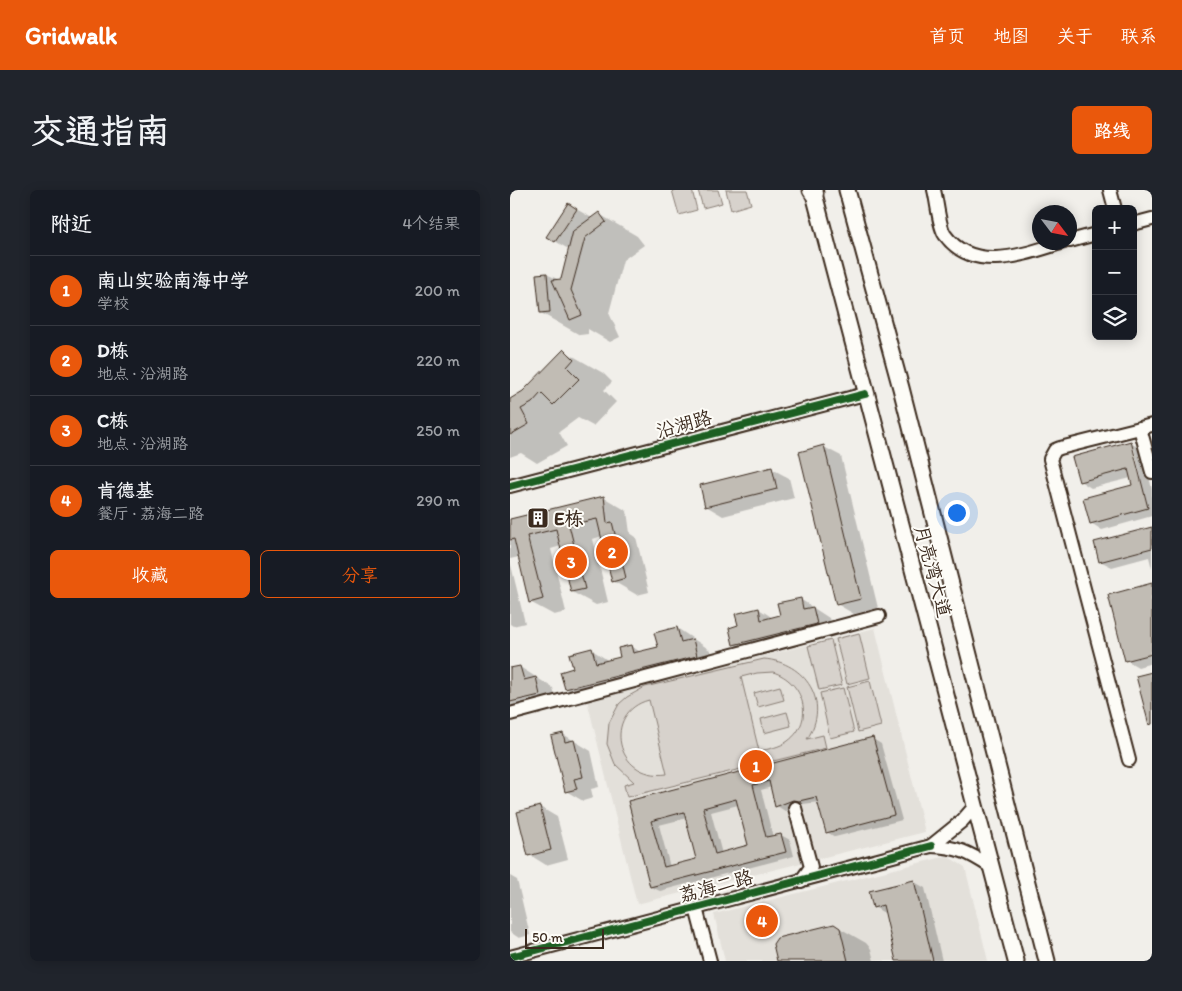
<!DOCTYPE html>
<html lang="zh">
<head>
<meta charset="utf-8">
<style>
  body { margin:0; font-family:Itim,"LXGW WenKai TC",sans-serif; background:#20242c; color:#f1f3f6 }
  .controls { position:absolute; right:15px; top:15px; display:grid; overflow:hidden; border-radius:8px; box-shadow:0 2px 12px #0003 }
  .controls button { width:45px; height:45px; display:grid; place-items:center; padding:0; border:0; border-bottom:1px solid #363941; background:#171b24; color:#f1f3f6; font:25px sans-serif }
  .compass { position:absolute; left:522px; top:15px; width:45px; height:45px; border-radius:50%; background:#171b24; box-shadow:0 2px 12px #0003; rotate:122deg }
  .scale { position:absolute; left:15px; bottom:12px; width:79px; box-sizing:border-box; padding-left:5px; border:2px solid #3b2a1e; border-top:0; font-size:14px; line-height:18px; white-space:nowrap; color:#3b2a1e; -webkit-text-stroke:4px #fdfcf7; paint-order:stroke }
  .you { position:absolute; left:446px; top:322px; width:18px; height:18px; margin:-12px; border:4px solid #fff; border-radius:50%; background:#1a73e8; box-shadow:0 0 0 8px #1a73e833 }
  .badge { display:grid; place-items:center; width:32px; height:32px; border-radius:50%; background:#ea580c; color:#fff; font-size:16px; font-weight:700 }
  .pin { position:absolute; translate:-50% -50%; border:2px solid #fff; box-shadow:0 1px 5px #0006 }
  .list { margin:0; padding:0; list-style:none }
  h2 { display:flex; justify-content:space-between; align-items:center; height:65px; margin:0; padding:0 20px; font-size:21px }
  h2 small { font-size:16px; font-weight:400; color:#9ea1a6 }
  .list li { display:grid; grid-template-columns:32px 1fr auto; gap:15px; align-items:center; box-sizing:border-box; height:70px; padding:0 20px; border-top:1px solid #363941 }
  .list b { display:block; font-size:19px; white-space:nowrap }
  .list p { margin:0; font-size:16px; white-space:nowrap; color:#9ea1a6 }
  .list em { font-size:16px; font-style:normal; color:#9ea1a6 }
  .actions { display:flex; gap:10px; padding:15px 20px }
  .actions a { flex:1; padding:11px 0; border:1px solid #ea580c; border-radius:8px; text-align:center; font-size:18px; color:#ea580c }
  .actions .main { background:#ea580c; color:#fff }
  .icon { flex:none; width:28px; height:28px; fill:none; stroke:currentColor; stroke-width:2; stroke-linecap:round; stroke-linejoin:round }
  .map { position:relative; flex:none; width:642px; height:771px; overflow:hidden; border-radius:8px }
  header { display:flex; align-items:center; gap:30px; box-sizing:border-box; height:70px; padding:0 25px; background:#ea580c; color:#fff }
  header strong { font-size:24px }
  nav { display:flex; gap:28px; margin-inline-start:auto; font-size:18px }
  .intro { display:flex; align-items:center; justify-content:space-between; box-sizing:border-box; height:120px; padding:0 30px }
  h1 { margin:0; font-size:35px }
  .button { padding:12px 22px; border-radius:8px; background:#ea580c; color:#fff; font-size:18px; font-weight:700 }
  main { display:flex; gap:30px; padding:0 30px }
  aside { flex:1; background:#171b24; border-radius:8px; box-shadow:0 2px 12px #0003 }
  .map>svg:first-child { display:block }
  .built { fill:#e3e0da }
  .green { fill:#d7d2cc; stroke:#897e75; fill-rule:evenodd }
  .shadow { fill:#0003; fill-rule:evenodd }
  .building { fill:#c1bcb4; stroke:#3b2a1e; fill-rule:evenodd }
  .lines { fill:none; stroke-linecap:round; stroke-linejoin:round }
  .minor-casing { stroke:#3b2a1e; stroke-width:16 }
  .major-casing { stroke:#3b2a1e; stroke-width:19 }
  .highway-casing { stroke:#3b2a1e; stroke-width:21 }
  .minor { stroke:#fdfcf7; stroke-width:12 }
  .major { stroke:#fdfcf7; stroke-width:15 }
  .highway { stroke:#fdfcf7; stroke-width:18 }
  .cycleway-casing { stroke:#fdfcf7; stroke-width:11 }
  .cycleway { stroke:#1b5e20; stroke-width:8 }
  .labels { text-anchor:middle; dominant-baseline:central; stroke-width:4; stroke-linejoin:round; paint-order:stroke }
  .street-label { font-size:19px; fill:#3b2a1e; stroke:#fdfcf7 }
  .poi-label { font-size:19px; font-weight:bold; fill:#3b2a1e; stroke:#fdfcf7; text-anchor:start }
</style>
</head>
<body>
<header>
<strong>Gridwalk</strong>
<nav><a>首页</a><a>地图</a><a>关于</a><a>联系</a></nav>
</header>
<div class="intro"><h1>交通指南</h1><a class="button">路线</a></div>
<main>
<aside>
<h2>附近<small>4个结果</small></h2>
<ul class="list">
<li><span class="badge">1</span><div><b>南山实验南海中学</b><p>学校</p></div><em>200 m</em></li>
<li><span class="badge">2</span><div><b>D栋</b><p>地点 · 沿湖路</p></div><em>220 m</em></li>
<li><span class="badge">3</span><div><b>C栋</b><p>地点 · 沿湖路</p></div><em>250 m</em></li>
<li><span class="badge">4</span><div><b>肯德基</b><p>餐厅 · 荔海二路</p></div><em>290 m</em></li>
</ul>
<div class="actions"><a class="main">收藏</a><a>分享</a></div>
</aside>
<div class="map">
<svg width="642" height="771" viewBox="0 0 642 771">
  <rect width="100%" height="100%" fill="#f1efea"/>
  <filter id="ink" filterUnits="userSpaceOnUse"><feTurbulence type="fractalNoise" baseFrequency=".02" numOctaves="2"/><feDisplacementMap in="SourceGraphic" scale="10" xChannelSelector="R" yChannelSelector="G"/><feConvolveMatrix kernelMatrix="1 2 1 2 8 2 1 2 1" color-interpolation-filters="sRGB"/></filter>
  <g filter="url(#ink)">
    <g class="built">
      <path d="M365 438 415 642 127 714 77 510Z"/>
      <path d="M437 666 455 677 478 771H215L204 724Z"/>
    </g>
    <g class="green">
      <path d="M162 0H182L187 20 169 25Z"/>
      <path d="M188 0H208L212 13 193 18Z"/>
      <path d="M216 0H237L241 14 221 20Z"/>
      <path d="M349 443 360 488 337 494 326 449Z"/>
      <path d="M321 450 332 495 309 500 298 456Z"/>
      <path d="M254 469C295 472 322 512 297 549L313 545 316 558 117 607 114 595 124 592 105 574 97 554 99 533 109 514 117 507 135 497ZM263 482C293 491 306 530 278 551 270 557 259 559 249 561L231 487 247 483ZM139 510 157 584C105 591 92 522 139 510Z"/>
      <path d="M360 491 371 536 348 542 337 497Z"/>
      <path d="M270 496 274 510 248 517 244 503Z"/>
      <path d="M333 498 344 542 320 548 310 503Z"/>
      <path d="M277 522 281 536 254 543 251 529Z"/>
    </g>
    <g class="shadow">
      <path d="M59 15 82 28 89 24 127 46 134 55 113 70 99 123 110 147 100 152 78 139V144L70 145 31 123 36 84 52 91 60 60 45 51Z"/>
      <path d="M54 161 93 183 102 192 94 200 106 212 83 236 68 228 49 242 57 256 27 273 11 263 0 267V210L14 202Z"/>
      <path d="M620 253 632 259 642 299V326L592 340 581 333 623 296 621 288 581 298 570 291ZM624 258 631 287H629L621 259Z"/>
      <path d="M314 257 331 266 368 418 344 424 327 414Z"/>
      <path d="M262 279 279 288 284 308 213 326 196 316Z"/>
      <path d="M93 307 117 321 120 343 126 347 139 402 127 405 103 391 92 346 83 349 98 412 86 415 62 402 51 356 41 359 56 422 44 425 20 412 9 367 0 369V330Z"/>
      <path d="M642 338V379L639 367 602 377 590 371Z"/>
      <path d="M0 371 15 433 3 436 0 434Z"/>
      <path d="M642 394V473L628 477 616 470Z"/>
      <path d="M290 409 319 428 323 443 241 464 224 454 230 436 249 419 263 428 271 426Z"/>
      <path d="M167 438 200 460 204 475 72 508 56 498 64 479 82 460 99 471 112 468 121 456 132 463 149 458Z"/>
      <path d="M10 477 43 498 47 514 0 526V480Z"/>
      <path d="M53 544 81 561 89 597 81 599 83 608 73 611 56 601Z"/>
      <path d="M363 549 371 554 392 630 325 647 317 642 309 612 293 614 275 621 267 616 262 597 251 600 263 647 271 645 280 650 284 666 150 701 141 697 120 612ZM228 615 239 656 212 664 201 622ZM177 628 187 670 160 677 149 635Z"/>
      <path d="M30 617 47 627 58 669 36 675 20 665Z"/>
      <path d="M0 686 7 690 20 745 9 748 0 742Z"/>
      <path d="M403 691 415 698 432 771H388L376 724 364 717Z"/>
      <path d="M326 736 356 753 361 759 364 771H269Z"/>
    </g>
    <g class="building">
      <path d="M58 13 67 19 45 52 36 47Z"/>
      <path d="M89 22 96 32 75 48 61 100 72 125 60 130 42 90 51 89 63 41Z"/>
      <path d="M37 83 40 122 30 123 26 84Z"/>
      <path d="M54 159 64 169 57 177 69 189 43 215 31 203 22 213 11 219 19 234 0 245V209L13 201Z"/>
      <path d="M621 251 638 318 580 334 573 308 622 295 618 279 569 292 562 267Z"/>
      <path d="M314 255 351 409 326 415 289 262Z"/>
      <path d="M262 277 267 299 195 317 190 295Z"/>
      <path d="M94 306 97 333 102 332 116 388 102 392 87 329 59 335 75 399 61 402 46 339 17 346 33 409 19 413 4 349 0 350V329Z"/>
      <path d="M642 337V358L589 372 584 352Z"/>
      <path d="M642 393V464L615 471 598 405Z"/>
      <path d="M291 408 293 419 303 417 307 434 223 455 219 438 228 435 225 424 249 418 251 430 270 425 267 413Z"/>
      <path d="M167 437 171 452 183 449 187 466 55 499 50 482 63 478 59 464 82 458 86 473 110 467 108 458 121 455 123 463 148 457 144 443Z"/>
      <path d="M10 476 14 490 26 487 30 505 0 512V478Z"/>
      <path d="M642 482V534L639 535 626 486Z"/>
      <path d="M53 543 55 552 64 550 73 587 64 589 67 599 55 602 41 546Z"/>
      <path d="M363 547 384 625 316 643 306 607 289 611 283 610 265 617 259 591 243 595 256 647 271 644 276 662 140 697 118 611ZM226 609 238 655 205 664 193 618ZM174 622 186 669 154 677 141 631Z"/>
      <path d="M30 616 41 660 18 666 7 622Z"/>
      <path d="M404 690 423 771H386L373 715 363 718 359 701Z"/>
      <path d="M324 734 330 738 338 771H267L263 754 267 748Z"/>
    </g>
    <g class="lines">
      <g class="minor-casing">
        <g id="minor">
          <path d="M424 0C427 11 429 37 435 45 464 85 517 63 554 52"/>
          <path d="M600 0 605 19"/>
          <path d="M623 34 642 29"/>
          <path d="M560 51 586 44"/>
          <path d="M630 238 642 282"/>
          <path d="M0 296 355 204"/>
          <path d="M0 524 369 426"/>
          <path d="M619 570 540 269 545 260 550 258 642 235"/>
          <path d="M465 616 452 631 421 656C448 657 458 662 481 677"/>
          <path d="M285 618 301 677 291 691"/>
          <path d="M186 718 200 771"/>
          <path d="M0 767 421 656"/>
        </g>
      </g>
      <g class="major-casing">
        <g id="major">
          <path d="M303 0 506 771"/>
          <path d="M337 0 391 198 537 771"/>
        </g>
      </g>
      <g class="highway-casing">
        <path id="highway" d="M302 0 304 3"/>
      </g>
      <use href="#minor" class="minor"/>
      <use href="#major" class="major"/>
      <use href="#highway" class="highway"/>
      <g class="cycleway-casing">
        <g id="cycleway">
          <path d="M0 296 355 204"/>
          <path d="M0 767 421 656"/>
        </g>
      </g>
      <use href="#cycleway" class="cycleway"/>
    </g>
  </g>
  <defs>
    <g id="building-square" transform="scale(1.125)"><rect x="-9" y="-9" width="18" height="18" rx="4" fill="#3b2a1e" stroke="#fdfcf7"/><path d="M-4-6H4V6H1V3H-1V6H-4ZM-2.5-4.3h1.7v1.8h-1.7ZM.8-4.3h1.7v1.8H.8ZM-2.5-1h1.7V.8h-1.7ZM.8-1h1.7V.8H.8Z" fill="#fff"/></g>
  </defs>
  <g fill-rule="evenodd">
    <use href="#building-square" x="28" y="328"/>
  </g>
  <g class="labels">
    <g class="street-label">
      <text transform="translate(174 234) rotate(-15)">沿湖路</text>
      <text transform="translate(423 381) rotate(75)">月亮湾大道</text>
      <text transform="translate(206 696) rotate(-15)">荔海二路</text>
    </g>
    <g class="poi-label">
      <text x="44" y="328">E栋</text>
    </g>
  </g>
</svg>
<div class="controls">
<button>+</button>
<button>−</button>
<button><svg class="icon" aria-label="layers" viewBox="0 0 24 24"><path d="M12 4l9 5-9 5-9-5zM3 14l9 5 9-5"/></svg></button>
</div>
<svg class="compass" viewBox="-18 -18 36 36"><path d="M0-13l5 13h-10z" fill="#e53935"/><path d="M0 13l5-13h-10z" fill="#9ea1a6"/></svg>
<div class="scale">50 m</div>
<div class="you"></div>
<div class="pin badge" style="left:246px;top:576px">1</div>
<div class="pin badge" style="left:102px;top:362px">2</div>
<div class="pin badge" style="left:61px;top:372px">3</div>
<div class="pin badge" style="left:252px;top:731px">4</div>
</div>
</main>
</body>
</html>
